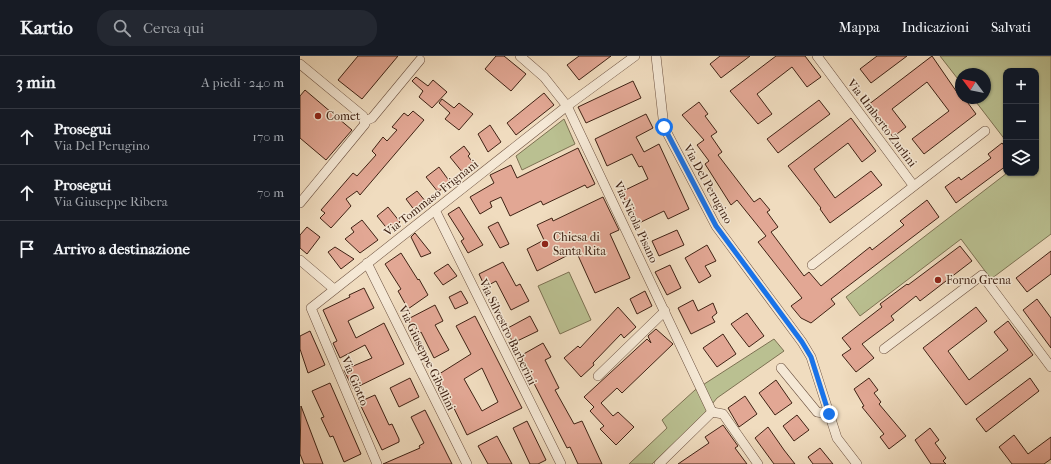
<!DOCTYPE html>
<html lang="it">
<head>
<meta charset="utf-8">
<style>
  body { margin:0; font-family:"IM FELL French Canon",serif; background:#242831; color:#f1f3f6 }
  .controls { position:absolute; right:12px; top:12px; display:grid; overflow:hidden; border-radius:8px; box-shadow:0 1px 3px #0004 }
  .controls button { width:36px; height:36px; display:grid; place-items:center; padding:0; border:0; border-bottom:1px solid #363941; background:#171b24; color:#f1f3f6; font:20px sans-serif }
  .compass { position:absolute; left:655px; top:12px; width:36px; height:36px; border-radius:50%; background:#171b24; box-shadow:0 1px 3px #0004; rotate:302deg }
  .stop { position:absolute; width:12px; height:12px; margin:-9px; border:3px solid #1a73e8; border-radius:50%; background:#fff }
  .stop.end { background:#1a73e8; border-color:#fff; box-shadow:0 1px 4px #0008 }
  .list { margin:0; padding:0; list-style:none }
  h2 { display:flex; justify-content:space-between; align-items:center; height:52px; margin:0; padding:0 16px; font-size:17px }
  h2 small { font-size:13px; font-weight:400; color:#9ea1a6 }
  .list li { display:grid; grid-template-columns:26px 1fr auto; gap:12px; align-items:center; box-sizing:border-box; height:56px; padding:0 16px; border-top:1px solid #363941 }
  .list b { display:block; font-size:15px; white-space:nowrap }
  .list p { margin:0; font-size:13px; white-space:nowrap; color:#9ea1a6 }
  .list em { font-size:13px; font-style:normal; color:#9ea1a6 }
  .icon { flex:none; width:22px; height:22px; fill:none; stroke:currentColor; stroke-width:2; stroke-linecap:round; stroke-linejoin:round }
  .map { position:relative; flex:none; width:751px; height:408px; overflow:hidden }
  header { display:flex; align-items:center; gap:24px; box-sizing:border-box; height:56px; padding:0 20px; background:#171b24; border-bottom:1px solid #363941 }
  header strong { font-size:19px }
  nav { display:flex; gap:22px; margin-inline-start:auto; font-size:14px }
  .search { width:280px; height:36px; background:#242831; display:flex; align-items:center; gap:10px; box-sizing:border-box; padding:0 14px; border-radius:16px; color:#9ea1a6; font-size:15px }
  main { display:flex }
  aside { flex:1; background:#171b24 }
  .map>svg:first-child { display:block }
  .green { fill:#bac091; stroke:#7c7152 }
  .building { fill:#e2a794; stroke:#3f2214; fill-rule:evenodd }
  .lines { fill:none; stroke-linecap:round; stroke-linejoin:round }
  .street-casing { stroke:#6b503f; stroke-width:10 }
  .street { stroke:#f5e8d5; stroke-width:9 }
  .route { stroke:#1a73e8; stroke-width:5 }
  .poi-dot { fill:#8f2418; stroke:#f5e8d5; stroke-width:1.5 }
  .labels { text-anchor:middle; dominant-baseline:central; stroke-width:3; stroke-linejoin:round; paint-order:stroke }
  .poi-label { font-size:12px; fill:#3f2214; stroke:#f5e8d5; text-anchor:start }
  .street-label { font-size:12px; fill:#3f2214; stroke:#f5e8d5 }
</style>
</head>
<body>
<header>
<strong>Kartio</strong>
<div class="search"><svg class="icon" aria-label="search" viewBox="0 0 24 24"><circle cx="10" cy="10" r="6"/><path d="M15 15l6 6"/></svg>Cerca qui</div>
<nav><a>Mappa</a><a>Indicazioni</a><a>Salvati</a></nav>
</header>
<main>
<aside>
<h2>3 min<small>A piedi · 240 m</small></h2>
<ul class="list">
<li><svg class="icon" aria-label="ahead" viewBox="0 0 24 24"><path d="M12 20V5M6 11l6-6 6 6"/></svg><div><b>Prosegui</b><p>Via Del Perugino</p></div><em>170 m</em></li>
<li><svg class="icon" aria-label="ahead" viewBox="0 0 24 24"><path d="M12 20V5M6 11l6-6 6 6"/></svg><div><b>Prosegui</b><p>Via Giuseppe Ribera</p></div><em>70 m</em></li>
<li><svg class="icon" aria-label="arrive" viewBox="0 0 24 24"><path d="M6 21V4h12l-3 4 3 4H6"/></svg><div><b>Arrivo a destinazione</b></div></li>
</ul>
</aside>
<div class="map">
<svg width="751" height="408" viewBox="0 0 751 408">
  <rect width="100%" height="100%" fill="#f0dcbf"/>
  <filter id="stains"><feTurbulence type="fractalNoise" baseFrequency=".005" numOctaves="4"/><feColorMatrix values="0 0 0 0 .2 0 0 0 0 .09 0 0 0 0 .02 0 0 0 .5 -.17"/></filter>
  <radialGradient id="worn" r=".72"><stop offset=".6" stop-color="#630" stop-opacity="0"/><stop offset="1" stop-color="#630" stop-opacity=".3"/></radialGradient>
  <g class="green">
    <path d="M640 0H751V178L691 223 661 183 560 260 546 241 707 117H736V15H706V85L673 42H685V18H661V27Z"/>
    <path d="M264 63 275 88 222 114 216 100Z"/>
    <path d="M269 216 291 264 260 278 238 230Z"/>
    <path d="M474 283 484 295 417 342 404 358 352 408H329L367 372 362 364 395 334Z"/>
  </g>
  <g class="building">
    <path d="M58 0H98L62 43 38 24Z"/>
    <path d="M196 0H204L226 18 211 35 185 13Z"/>
    <path d="M279 0H311L279 24 267 9Z"/>
    <path d="M420 0H450L421 22 410 8Z"/>
    <path d="M476 0H505L521 21 507 31 492 11 457 38 472 58 458 68 430 35Z"/>
    <path d="M577 0H607L571 27 560 13Z"/>
    <path d="M632 0 663 45 665 43 676 58 624 98 612 83 649 55 627 26 592 53 606 71 593 81 568 49Z"/>
    <path d="M116 21 128 30 133 24 147 36 132 52 119 41 123 35 112 25Z"/>
    <path d="M333 25 341 42 286 67 278 51Z"/>
    <path d="M5 34 52 74 26 104 0 82V40Z"/>
    <path d="M244 37 254 49 216 79 207 67Z"/>
    <path d="M142 43 154 52 159 47 173 58 159 74 145 63 150 57 139 47Z"/>
    <path d="M519 44 530 58 478 97 467 83Z"/>
    <path d="M399 46 408 58 405 60 417 76 411 80 422 96 418 99 454 146 460 142 470 154 467 156 478 171 471 176 504 220 509 216 521 230 570 191 572 194 604 169 600 165 627 144 639 161 531 243 535 248 511 267 501 262 491 250 502 242 458 186 466 180 437 144 431 149 405 108 409 105 397 89 404 84 382 59Z"/>
    <path d="M113 55 124 64 60 139 57 135 46 143 51 150 31 172 20 162 25 157 21 154 53 117 57 120 67 109 76 99 72 95 83 81 87 85 97 74 92 71 104 57 108 60Z"/>
    <path d="M346 58 353 72 336 81 344 96 359 88 389 153 368 163 364 155 337 168 321 136 348 123 342 110 339 111 332 98 307 110 295 83Z"/>
    <path d="M551 62 576 95 562 106 548 87 514 113 535 142 571 115 582 129 530 167 520 153 521 152 488 110Z"/>
    <path d="M190 69 201 86 188 96 178 78Z"/>
    <path d="M702 87 706 92V110L656 147 645 131 659 121 661 124 691 102 688 98Z"/>
    <path d="M164 90 170 98 168 100 174 108 163 117 150 101Z"/>
    <path d="M278 92 295 128 287 132 285 129 243 149 241 145 210 160 201 141 190 146 192 151 180 158 170 141 194 127 190 119 211 109 217 122Z"/>
    <path d="M139 111 150 126 138 136 126 121Z"/>
    <path d="M117 135 126 146 115 155 106 143Z"/>
    <path d="M303 141 319 174 310 178 330 222 295 237 276 195 237 215 227 193 244 184 237 169 252 162 253 165Z"/>
    <path d="M88 151 100 166 89 175 77 160Z"/>
    <path d="M159 151 183 189 168 197 161 185 164 183 148 158Z"/>
    <path d="M62 164 78 184 60 197 45 183 54 176 51 172Z"/>
    <path d="M198 166 209 188 200 192 188 171Z"/>
    <path d="M7 171 20 181 7 198 0 192V179Z"/>
    <path d="M377 174 384 189 359 200 352 185Z"/>
    <path d="M115 177 131 197 121 201 111 181Z"/>
    <path d="M407 189 416 205 405 210 411 220 399 227 385 202Z"/>
    <path d="M660 190 672 205 620 245 616 240 591 260 594 264 562 288 574 302 556 316 542 299 551 293 542 282 582 251 580 248 607 228 608 229Z"/>
    <path d="M35 191 54 203 41 213 28 196Z"/>
    <path d="M751 195V218L727 236 716 222Z"/>
    <path d="M101 197 118 224 119 223 128 239 108 253 98 235 101 233 85 208Z"/>
    <path d="M203 206 216 230 220 228 229 245 211 254 196 225 185 231 179 218Z"/>
    <path d="M148 208 157 220 143 229 134 217Z"/>
    <path d="M370 209 381 232 367 239 355 216Z"/>
    <path d="M64 232 74 252 48 265 56 282 84 267 104 308 53 333 44 314 72 302 65 289 40 302 33 287 37 285 23 254 50 241 49 239Z"/>
    <path d="M161 235 168 247 155 253 149 241Z"/>
    <path d="M345 235 352 250 337 258 330 243Z"/>
    <path d="M737 243 751 262V292L723 254Z"/>
    <path d="M393 244 398 255 413 247 417 257 412 261 415 266 391 278 378 252Z"/>
    <path d="M135 249 143 265 135 269 149 294 134 302 121 276 116 279 108 263Z"/>
    <path d="M318 251 336 271 324 282 321 278 293 307 294 309 281 321 264 302 278 290 280 292Z"/>
    <path d="M676 251 687 265 648 295 669 324 708 294 694 276 708 265 733 299 666 349 623 292Z"/>
    <path d="M447 257 464 280 449 291 431 268Z"/>
    <path d="M175 260 222 352 167 379 149 342 136 320 171 298 156 270ZM182 312 198 346 182 355 164 323Z"/>
    <path d="M230 260 238 275 213 287 206 273Z"/>
    <path d="M356 273 373 288 322 337 317 332 301 347 313 360 318 356 334 371 316 389 300 373 304 370 290 355 294 351 284 341 347 283 351 287 348 280Z"/>
    <path d="M10 275 25 309 8 317 0 293V280Z"/>
    <path d="M423 278 436 298 417 311 403 292Z"/>
    <path d="M243 287 251 301 245 304 259 332 255 334 274 368 282 365 302 408H278L270 391 267 392 220 300Z"/>
    <path d="M110 322 119 341 99 351 90 332Z"/>
    <path d="M569 322 578 334 574 337 581 346 579 348 606 380 589 393 580 381 584 378 562 351 564 350 554 333Z"/>
    <path d="M730 322 739 335 686 376 676 363Z"/>
    <path d="M476 324 492 347 475 359 459 337Z"/>
    <path d="M30 327 61 398 44 406 33 380 30 381 21 362 24 361 12 335Z"/>
    <path d="M75 339 89 369 92 368 99 383V386L82 394 59 346Z"/>
    <path d="M445 340 457 358 439 371 428 352Z"/>
    <path d="M1 350 23 408H4L0 398Z"/>
    <path d="M125 354 152 408H83L120 392 119 390 124 387 111 361Z"/>
    <path d="M497 359 509 374 494 385 483 370Z"/>
    <path d="M227 365 246 404 238 408H230L213 372Z"/>
    <path d="M423 369 438 390 435 392 447 408H378L409 387 405 381Z"/>
    <path d="M468 371 484 394 495 408H474L455 382Z"/>
    <path d="M630 372 639 384 635 387 646 402 643 405 646 408H631L615 384Z"/>
    <path d="M714 379 728 398 751 381V403L744 408H712L699 391Z"/>
    <path d="M197 380 212 408H188L178 390Z"/>
    <path d="M520 392 533 408H513L508 401Z"/>
  </g>
  <g class="lines">
    <g class="street-casing">
      <g id="street">
        <path d="M220 0 244 21 267 50 412 356"/>
        <path d="M356 0 364 71 416 170 502 286 511 301 537 382 557 408"/>
        <path d="M517 0 613 129"/>
        <path d="M0 8 63 60 65 68 0 147"/>
        <path d="M65 65 72 62 120 4"/>
        <path d="M135 154 261 408"/>
        <path d="M0 204 34 233"/>
        <path d="M67 207 167 408"/>
        <path d="M512 209 685 75"/>
        <path d="M584 293 682 219 751 311"/>
        <path d="M481 312 517 356 529 358"/>
        <path d="M298 320 365 255"/>
        <path d="M412 356 423 358 458 408"/>
        <path d="M77 408 11 252 267 50 335 0"/>
        <path d="M359 408 412 356"/>
      </g>
    </g>
    <use href="#street" class="street"/>
  </g>
  <g class="lines">
    <path class="route" d="M364 71 416 170 502 286 511 301 529 358"/>
  </g>
  <g class="poi-dot">
    <circle cx="18" cy="60" r="4"/>
    <circle cx="245" cy="188" r="4"/>
    <circle cx="638" cy="224" r="4"/>
  </g>
  <g class="labels">
    <g class="poi-label">
      <text x="26" y="60">Comet</text>
      <text x="253" y="181">Chiesa di<tspan x="253" dy="14">Santa Rita</tspan></text>
      <text x="646" y="224">Forno Grena</text>
    </g>
    <g class="street-label">
      <text transform="translate(582 67) rotate(53)">Via Umberto Zurlini</text>
      <text transform="translate(408 128) rotate(61)">Via Del Perugino</text>
      <text transform="translate(131 142) rotate(-38)">Via Tommaso Frignani</text>
      <text transform="translate(336 166) rotate(65)">Via Nicola Pisano</text>
      <text transform="translate(208 276) rotate(64)">Via Silvestro Barberini</text>
      <text transform="translate(127 302) rotate(64)">Via Giuseppe Gibellini</text>
      <text transform="translate(55 325) rotate(67)">Via Giotto</text>
    </g>
  </g>
  <rect width="100%" height="100%" filter="url(#stains)"/>
  <rect width="100%" height="100%" fill="url(#worn)"/>
</svg>
<div class="controls">
<button>+</button>
<button>−</button>
<button><svg class="icon" aria-label="layers" viewBox="0 0 24 24"><path d="M12 4l9 5-9 5-9-5zM3 14l9 5 9-5"/></svg></button>
</div>
<svg class="compass" viewBox="-18 -18 36 36"><path d="M0-13l5 13h-10z" fill="#e53935"/><path d="M0 13l5-13h-10z" fill="#9ea1a6"/></svg>
<div class="stop" style="left:364px;top:71px"></div>
<div class="stop end" style="left:529px;top:358px"></div>
</div>
</main>
</body>
</html>
